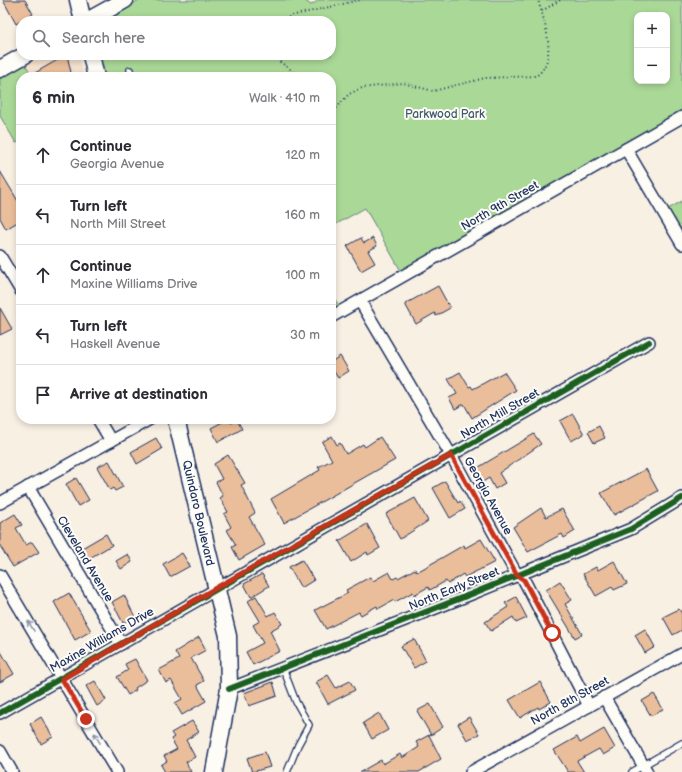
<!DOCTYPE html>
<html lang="en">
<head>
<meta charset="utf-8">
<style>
  body { margin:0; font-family:"Balsamiq Sans",sans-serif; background:#f7f7f7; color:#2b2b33 }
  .controls { position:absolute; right:12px; top:12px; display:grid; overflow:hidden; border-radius:8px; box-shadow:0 2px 6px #0003 }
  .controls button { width:36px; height:36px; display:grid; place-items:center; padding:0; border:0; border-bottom:1px solid #e1e1e2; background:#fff; color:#2b2b33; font:20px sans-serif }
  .stop { position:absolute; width:12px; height:12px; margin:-9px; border:3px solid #c8321e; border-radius:50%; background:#fff }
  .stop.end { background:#c8321e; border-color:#fff; box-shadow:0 1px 4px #0008 }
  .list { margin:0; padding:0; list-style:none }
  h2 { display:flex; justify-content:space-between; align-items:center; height:52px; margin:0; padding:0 16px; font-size:17px }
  h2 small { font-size:13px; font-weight:400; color:#7c7c81 }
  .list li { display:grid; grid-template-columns:26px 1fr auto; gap:12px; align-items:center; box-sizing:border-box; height:60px; padding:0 16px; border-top:1px solid #e1e1e2 }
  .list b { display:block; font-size:15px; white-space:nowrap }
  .list p { margin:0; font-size:13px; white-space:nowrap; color:#7c7c81 }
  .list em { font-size:13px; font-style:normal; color:#7c7c81 }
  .icon { flex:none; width:22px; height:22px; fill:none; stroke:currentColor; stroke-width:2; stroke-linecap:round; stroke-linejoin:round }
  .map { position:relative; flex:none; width:682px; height:772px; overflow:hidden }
  .search { position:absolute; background:#fff; box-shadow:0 2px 6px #0003; left:16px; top:16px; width:320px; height:44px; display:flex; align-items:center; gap:10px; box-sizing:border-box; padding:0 14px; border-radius:16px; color:#7c7c81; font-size:15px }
  .panel { position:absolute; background:#fff; box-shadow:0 2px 6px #0003; left:16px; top:72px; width:320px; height:352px; border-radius:16px }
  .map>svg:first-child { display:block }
  .built { fill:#f4e1ce }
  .green { fill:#aad897; stroke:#62847a; fill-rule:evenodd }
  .building { fill:#eabe9a; stroke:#1b2f5e }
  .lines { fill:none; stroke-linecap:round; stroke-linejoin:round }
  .lane-casing { stroke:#1b2f5e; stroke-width:8 }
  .street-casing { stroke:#1b2f5e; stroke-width:14 }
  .secondary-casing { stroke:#1b2f5e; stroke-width:19 }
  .path { stroke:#1b2f5e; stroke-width:2; stroke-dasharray:1 3; stroke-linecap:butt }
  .lane { stroke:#fdfcf7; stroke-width:5.5 }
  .street { stroke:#fdfcf7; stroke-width:11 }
  .secondary { stroke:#fdfcf7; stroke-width:16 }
  .cycleway-casing { stroke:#fdfcf7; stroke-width:8 }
  .cycleway { stroke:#1b5e20; stroke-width:6 }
  .oneway { stroke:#8c96aa }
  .route { stroke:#c8321e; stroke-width:5 }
  .labels { text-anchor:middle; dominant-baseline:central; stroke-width:4; stroke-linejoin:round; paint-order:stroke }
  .park-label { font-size:12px; fill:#3f596c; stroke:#fdfcf7 }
  .street-label { font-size:12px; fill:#1b2f5e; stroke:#fdfcf7 }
</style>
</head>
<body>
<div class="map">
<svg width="682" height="772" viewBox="0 0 682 772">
  <rect width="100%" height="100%" fill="#f9f0e4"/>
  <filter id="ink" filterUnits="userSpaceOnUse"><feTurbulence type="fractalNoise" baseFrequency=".025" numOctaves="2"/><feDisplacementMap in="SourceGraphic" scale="8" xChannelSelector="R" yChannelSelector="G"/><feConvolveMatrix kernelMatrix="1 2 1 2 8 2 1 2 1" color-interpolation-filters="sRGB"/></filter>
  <g filter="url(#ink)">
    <path class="built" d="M40 55H79L84 77H33L25 64Z"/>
    <g class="green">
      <path d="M139 0H304L311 5 319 0H682V110L401 271 365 208 331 227V77H104L99 55H331V21H106ZM637 15H667V81H637Z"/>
      <path d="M25 64 33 77H21V141L16 143 0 116V78Z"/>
      <path d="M682 201V232L668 209Z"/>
      <path d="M331 293 339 306 331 310Z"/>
    </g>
    <g class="building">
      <path d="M3 0H25L33 14 16 24Z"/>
      <path d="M67 55 72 77H28L66 55Z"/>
      <path d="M0 171 21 206V220L6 229 0 218Z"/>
      <path d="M361 238 364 243 373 238 377 246 368 251 375 263 361 271 347 246Z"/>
      <path d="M438 286 450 308 436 316 435 313 416 324 405 304Z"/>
      <path d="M0 308 12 329 0 335Z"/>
      <path d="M340 356 349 371 338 378 331 367V362Z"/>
      <path d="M460 372 469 387 471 386 473 389 504 372 516 390 472 418 464 404 455 409 449 398 457 394 448 379Z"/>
      <path d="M573 414 584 434 571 441 560 421Z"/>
      <path d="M228 419 231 423 237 420 242 429 218 442 211 428Z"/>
      <path d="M599 426 605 438 594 443 588 432Z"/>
      <path d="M534 434 541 444 499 473 505 483 495 489 489 478 481 483 474 470Z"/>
      <path d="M332 436 337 445 340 443 346 454 363 444 365 447 380 437 395 460 284 523 271 499 320 470 318 467 332 460 322 442Z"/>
      <path d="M156 438 162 449 137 464 131 452Z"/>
      <path d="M228 455 245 483 241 485 255 513 249 517 265 545 239 560 232 547 236 545 227 530 231 527 224 514 228 512 220 498 223 496 216 482 222 479 214 464Z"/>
      <path d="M109 461 123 487 115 491 113 488 110 490 97 467Z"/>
      <path d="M646 469 658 491 614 515 601 493Z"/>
      <path d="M76 478 89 500 78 506 66 484Z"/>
      <path d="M445 481 458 503 460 501 465 509 450 518 433 488Z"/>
      <path d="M415 498 428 521 400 539 386 514Z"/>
      <path d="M541 508 546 517 562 509 575 531 564 538 562 534 528 552 513 527Z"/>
      <path d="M15 514 22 525 16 528 26 545 32 542 39 552 13 567 0 546V523Z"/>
      <path d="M367 524 380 548 368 555 367 552 351 562 339 541Z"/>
      <path d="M106 534 112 545 88 559 82 548Z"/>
      <path d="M481 539 495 562 465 577 463 574 448 584 446 581 430 590 428 587 414 595 413 592 395 602 394 600 378 609 377 606 361 615 359 612 326 629 315 610 348 593 346 590 370 577 373 581 389 572 393 579 397 577 398 578 415 569 417 572 464 545 465 548Z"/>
      <path d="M182 553 190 566 170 577 163 564Z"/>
      <path d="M128 554 132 562 121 569 116 561Z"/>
      <path d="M302 560 314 580 301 588 289 567Z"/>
      <path d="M614 561 627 584 614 590 612 587 596 596 583 574 596 567 598 570Z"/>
      <path d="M262 574 269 586 251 597 244 584Z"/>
      <path d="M560 581 572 600 565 604 582 634 575 638 546 590Z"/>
      <path d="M69 593 91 631 75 640 54 602Z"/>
      <path d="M124 595 135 617 123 623 112 602Z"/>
      <path d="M256 596 268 616 275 612 282 624 270 631 280 651 253 665 246 652 263 643 253 625 260 621 248 601Z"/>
      <path d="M516 597 527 618 516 623 513 617 491 631 485 622 508 607 505 603Z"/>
      <path d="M679 609 682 614V630L673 635 663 617Z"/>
      <path d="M645 629 655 647 645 653 635 635Z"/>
      <path d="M199 637 206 650 191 658 204 681 197 685 206 701 182 715 175 703 182 699 171 680 166 683 159 670 179 659 175 652Z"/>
      <path d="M414 639 426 661 414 668 401 646Z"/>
      <path d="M0 650 14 674 0 682Z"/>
      <path d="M135 659 147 680 135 688 136 690 128 695 117 677 128 670 125 664Z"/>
      <path d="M328 675 336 688 350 681 355 690 328 704 316 682Z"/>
      <path d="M95 681 106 700 97 706 86 686Z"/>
      <path d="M273 682 277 696 249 706 244 693Z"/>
      <path d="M540 682 551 702 539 709 538 707 520 718 509 700Z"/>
      <path d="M654 694 663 709 651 716 642 701Z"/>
      <path d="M430 704 443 727 431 735 417 711Z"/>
      <path d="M379 713 388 730 372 739 363 723Z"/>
      <path d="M41 717 53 737 41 744 30 724Z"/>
      <path d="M469 717 479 734 467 740 458 724Z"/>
      <path d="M192 721 199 732 186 740 195 757 186 762 191 772H165L161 765 167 761 164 756 177 749 171 739 174 737 171 733Z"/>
      <path d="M604 729 615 748 603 755 599 749 577 761 584 772H568L554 750 577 737 580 743Z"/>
      <path d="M429 735 441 759 419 772H360L381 760 383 764 400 754 402 758 419 747 416 742Z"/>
      <path d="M265 752 270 767 252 772 247 758Z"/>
    </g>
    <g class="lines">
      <g class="lane-casing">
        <g id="lane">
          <path d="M130 70 132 77"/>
          <path d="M283 668 296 702 309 725 298 745 287 772"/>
          <path d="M632 772 682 743"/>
        </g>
      </g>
      <g class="street-casing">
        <g id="street">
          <path d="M626 149 682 244"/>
          <path d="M0 256 21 291"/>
          <path d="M360 301 451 455 517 575 524 580 589 706"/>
          <path d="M331 317 682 117"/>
          <path d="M98 419 111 441"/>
          <path d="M28 487 121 644"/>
          <path d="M0 503 150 419"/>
          <path d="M0 575 117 772"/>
          <path d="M229 689 469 595 631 529 682 498"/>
          <path d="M604 697 647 772"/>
          <path d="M0 713 649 342"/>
          <path d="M0 751 12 772"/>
          <path d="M471 772 682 654"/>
        </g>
      </g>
      <g class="secondary-casing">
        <g id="secondary">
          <path d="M78 0 83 21"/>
          <path d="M87 21 125 0"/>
          <path d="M91 55 96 77"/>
          <path d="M0 69 25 55"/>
          <path d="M176 419 228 636 229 689 214 772"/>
        </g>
      </g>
      <g class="path">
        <path d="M542 11 560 0"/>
        <path d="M277 21 295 15 360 0"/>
        <path d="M270 55 290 69 297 77"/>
        <path d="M331 114 349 94 362 88 403 83 433 91 485 78 536 76C559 60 544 21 538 0"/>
      </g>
      <use href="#lane" class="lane"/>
      <use href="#street" class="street"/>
      <use href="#secondary" class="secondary"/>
      <g class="cycleway-casing">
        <g id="cycleway">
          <path d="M229 689 469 595 631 529 682 498"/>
          <path d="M0 713 649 342"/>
        </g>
      </g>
      <use href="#cycleway" class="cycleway"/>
    </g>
    <defs><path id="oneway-shaft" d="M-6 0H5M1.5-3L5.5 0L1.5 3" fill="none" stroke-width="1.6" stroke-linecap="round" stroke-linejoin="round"/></defs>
    <g class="oneway">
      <use href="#oneway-shaft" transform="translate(31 626) rotate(-121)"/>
      <use href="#oneway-shaft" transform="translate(97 738) rotate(-120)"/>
    </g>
  </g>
  <g class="lines" filter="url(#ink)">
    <path class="route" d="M86 719 62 679 216 588 451 455 517 575 524 580 552 633"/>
  </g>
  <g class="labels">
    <g class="park-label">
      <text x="445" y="114">Parkwood Park</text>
    </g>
    <g class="street-label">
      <text transform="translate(500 206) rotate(-30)">North 9th Street</text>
      <text transform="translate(500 414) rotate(-30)">North Mill Street</text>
      <text transform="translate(488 496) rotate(61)">Georgia Avenue</text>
      <text transform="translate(198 513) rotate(77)">Quindaro Boulevard</text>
      <text transform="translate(85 559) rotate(59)">Cleveland Avenue</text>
      <text transform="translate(454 589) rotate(-22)">North Early Street</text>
      <text transform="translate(102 640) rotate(-30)">Maxine Williams Drive</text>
      <text transform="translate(570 701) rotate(-29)">North 8th Street</text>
    </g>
  </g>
</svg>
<div class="controls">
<button>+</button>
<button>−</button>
</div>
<div class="stop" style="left:552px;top:633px"></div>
<div class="stop end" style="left:86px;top:719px"></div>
<div class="search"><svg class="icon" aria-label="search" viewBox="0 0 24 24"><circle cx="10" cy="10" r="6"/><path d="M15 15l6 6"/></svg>Search here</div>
<section class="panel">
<h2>6 min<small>Walk · 410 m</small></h2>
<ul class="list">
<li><svg class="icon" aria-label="ahead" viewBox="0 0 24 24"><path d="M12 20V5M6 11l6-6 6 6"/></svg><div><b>Continue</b><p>Georgia Avenue</p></div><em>120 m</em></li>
<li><svg class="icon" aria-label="left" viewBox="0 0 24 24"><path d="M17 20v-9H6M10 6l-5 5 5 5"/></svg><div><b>Turn left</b><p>North Mill Street</p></div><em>160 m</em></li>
<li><svg class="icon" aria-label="ahead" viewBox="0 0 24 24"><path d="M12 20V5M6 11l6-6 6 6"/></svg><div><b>Continue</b><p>Maxine Williams Drive</p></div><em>100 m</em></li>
<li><svg class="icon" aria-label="left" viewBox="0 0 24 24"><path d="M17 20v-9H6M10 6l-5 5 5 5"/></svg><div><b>Turn left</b><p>Haskell Avenue</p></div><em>30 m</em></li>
<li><svg class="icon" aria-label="arrive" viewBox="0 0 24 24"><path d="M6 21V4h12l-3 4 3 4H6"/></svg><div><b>Arrive at destination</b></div></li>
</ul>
</section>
</div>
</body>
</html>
